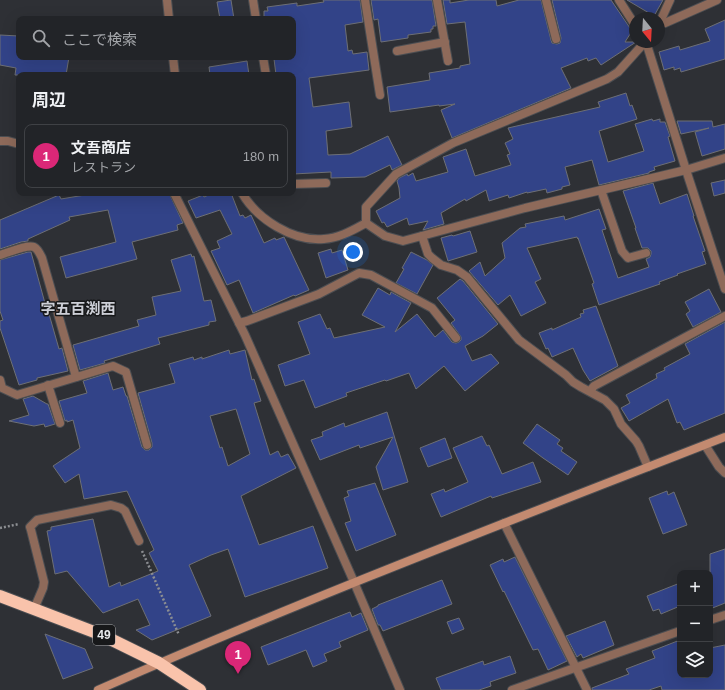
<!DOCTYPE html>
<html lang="ja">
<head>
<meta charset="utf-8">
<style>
  body { margin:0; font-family:Arial,"Noto Sans JP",sans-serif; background:#2a2c30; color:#f1f3f6 }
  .controls { position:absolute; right:12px; bottom:12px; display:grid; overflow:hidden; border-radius:8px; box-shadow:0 4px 16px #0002 }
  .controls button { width:36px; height:36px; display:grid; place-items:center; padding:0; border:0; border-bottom:1px solid #3f4145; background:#222428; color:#f1f3f6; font:20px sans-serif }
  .compass { position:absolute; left:629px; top:12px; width:36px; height:36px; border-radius:50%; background:#222428; box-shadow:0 4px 16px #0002; rotate:162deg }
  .you { position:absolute; left:353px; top:252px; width:14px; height:14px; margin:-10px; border:3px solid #fff; border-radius:50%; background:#1a73e8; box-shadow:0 0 0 6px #1a73e833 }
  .badge { display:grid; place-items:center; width:26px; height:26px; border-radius:50%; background:#db2777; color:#fff; font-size:13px; font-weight:700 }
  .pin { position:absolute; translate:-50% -33px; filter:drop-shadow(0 1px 2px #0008) }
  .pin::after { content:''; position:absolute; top:21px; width:14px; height:12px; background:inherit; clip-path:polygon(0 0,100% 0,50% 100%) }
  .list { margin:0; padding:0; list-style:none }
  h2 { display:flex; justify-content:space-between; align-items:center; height:52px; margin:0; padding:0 16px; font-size:17px }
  h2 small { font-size:13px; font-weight:400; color:#a2a4a8 }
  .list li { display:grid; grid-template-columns:26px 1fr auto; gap:12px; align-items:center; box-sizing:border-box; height:64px; margin:0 8px 8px; padding:0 8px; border:1px solid #3f4145; border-radius:8px }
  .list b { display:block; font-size:15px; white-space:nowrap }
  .list p { margin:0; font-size:13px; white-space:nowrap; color:#a2a4a8 }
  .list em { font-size:13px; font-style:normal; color:#a2a4a8 }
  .icon { flex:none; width:22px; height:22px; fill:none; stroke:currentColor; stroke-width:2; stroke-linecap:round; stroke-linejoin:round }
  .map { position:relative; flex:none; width:725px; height:690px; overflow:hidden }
  .search { position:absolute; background:#222428; box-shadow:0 4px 16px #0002; left:16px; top:16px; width:280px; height:44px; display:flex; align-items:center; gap:10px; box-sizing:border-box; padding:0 14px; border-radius:8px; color:#a2a4a8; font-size:15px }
  .panel { position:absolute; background:#222428; box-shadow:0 4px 16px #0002; left:16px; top:72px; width:280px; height:124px; border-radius:8px }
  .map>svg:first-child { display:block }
  .building { fill:#324388; stroke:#6d6f75; fill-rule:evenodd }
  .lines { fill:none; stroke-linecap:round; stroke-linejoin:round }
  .street-casing { stroke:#4c4e52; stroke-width:10 }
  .secondary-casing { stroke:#4c4e52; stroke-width:10 }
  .highway-casing { stroke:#4c4e52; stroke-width:14 }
  .path { stroke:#8c8e92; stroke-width:2.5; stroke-dasharray:2 2; stroke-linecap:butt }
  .street { stroke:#8e6a5a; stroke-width:8 }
  .secondary { stroke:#c38a70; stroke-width:8 }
  .highway { stroke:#f9c3ab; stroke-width:12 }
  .labels { text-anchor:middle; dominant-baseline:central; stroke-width:3; stroke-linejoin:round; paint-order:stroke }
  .shield { fill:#17181a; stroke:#a9aaad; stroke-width:1 }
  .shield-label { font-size:12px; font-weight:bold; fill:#e7e9ec }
  .quarter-label { font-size:15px; font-weight:bold; fill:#cdcfd7; stroke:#17181a }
</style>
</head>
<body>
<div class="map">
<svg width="725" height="690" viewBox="0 0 725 690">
  <rect width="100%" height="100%" fill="#2e3035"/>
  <g class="building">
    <path d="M231 0 234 19H220L217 2Z"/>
    <path d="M323 0H360L363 22 345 25 348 51 352 50 353 54 367 52 369 70 309 78 313 107 349 102 352 127 326 131 328 155 350 154 388 136 402 165 392 170 390 165 365 177 331 178V172L293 174V75H276L274 59 293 57V19H264V11H268L267 7 297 3V6L324 2Z"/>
    <path d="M371 0H432L436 26H433V29H431V32L408 35V38L381 42 378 19 374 20Z"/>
    <path d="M443 0H450V3L469 0H496L497 6 519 0H541L551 40 552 43 557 44 560 43 561 38 552 0H611L632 31 625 42H636L601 65 596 58 588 61 587 58 561 68 571 88 452 138 441 110 455 104 439 106V105L390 112 387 87 430 80 429 73 460 68V66L470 64 465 22 447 24Z"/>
    <path d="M627 0H663L654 16Z"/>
    <path d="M725 20V59L681 72 680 68 674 70V67L664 70 659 52 679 46 680 50 710 41 705 29Z"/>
    <path d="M0 35 19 36V57H69L66 75H15L16 68 0 65Z"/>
    <path d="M247 61 249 75H210L209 67Z"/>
    <path d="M626 93 630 106 632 105 637 119 599 131 608 162 644 151 635 124 652 119 653 121 660 119V122H665L670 136 668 137 675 161 654 167 655 170 649 172V173L599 185 592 160 565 167 570 185 562 187V189L547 193 546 189 527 193V192L509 198 508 195 489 201 486 190 466 201 465 199 441 213 444 224 423 230 428 221 409 225 407 218 387 227 384 222 382 223 376 211 400 198 399 188 397 181 399 178 407 174 408 176 413 173 416 181 448 172 443 157 466 149 475 176 511 165 507 155 510 154 505 143 513 139 508 128 600 107 598 102Z"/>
    <path d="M677 121H712L713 127 725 124V149L702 156 695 132 709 128 681 134Z"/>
    <path d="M725 180V193L714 196 711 183Z"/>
    <path d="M653 183 660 204 687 194 694 216H693L705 251 702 252 706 264 677 274 678 275 659 282 660 284 599 305 592 284 594 283 578 238V239L577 237 527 248 541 279 535 282 546 303 521 316 510 295 498 305 469 271 480 262 485 276 505 258 502 243 520 228 526 227 525 224 564 216 565 220 599 209 606 229 602 230 618 278 649 267 646 259 650 257 651 254V251L648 248H642L635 228H636L623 191Z"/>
    <path d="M97 193H169L183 223 177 225 178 230 132 242 137 259 66 278 60 257 116 242 108 210 69 217 70 220 28 239V241L21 242 0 249V220L59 195 61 199Z"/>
    <path d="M213 193H231L240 216 243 215 245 218 251 215 264 243 275 238 276 240 284 237 309 290 295 296 294 295 253 313 239 280 227 285 211 251 220 248 217 241 232 234 220 210 196 218 188 201 203 195 204 197Z"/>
    <path d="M470 231 477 252 448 261 441 238 452 235 453 236Z"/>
    <path d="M331 249 332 253 342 250 348 270 326 278 318 253Z"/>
    <path d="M28 252H31L46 307H47L59 349 62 348 68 371 37 378V380L19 385 0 328V321L3 320 0 311V260Z"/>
    <path d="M411 252 427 260 433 265 417 294 396 283 404 269 402 268Z"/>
    <path d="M191 254 192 257 194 256 204 301 211 300 216 321 209 322V325L158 338 160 344 104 361 105 363 80 370 73 345 139 326 137 320 156 315 152 297 181 291 171 260Z"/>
    <path d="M460 279 463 281 498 324 483 336 465 346 472 361 491 354 499 363 465 391 444 366 416 389 409 373 386 381 385 380 346 393 347 396 315 408 304 380 285 386 278 365 310 354 298 322 320 314 327 329 330 328 334 338 385 327 362 315 378 288 390 295 391 292 411 303 395 332 417 314 435 337 443 330 452 342 456 343 459 342 461 340V337L451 323 455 320 437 298Z"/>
    <path d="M709 289 721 312 693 327 686 314 690 311 685 302Z"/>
    <path d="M596 306 618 366 590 381 583 370 573 348 552 357 548 348 546 349 539 333 552 328V330L581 317 580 314 584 313 583 310Z"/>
    <path d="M725 322V413L684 430 680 422 677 423 668 399 629 421 621 408 630 403 626 395 657 378 656 374 665 370 664 368 690 354 685 344Z"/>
    <path d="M229 350 230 354 245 350 252 380 254 379 261 401 254 403 270 455 278 451 281 457 288 454 296 468 241 496 259 545 313 526 328 568 245 597 228 549 211 555 189 565 211 616 152 640 136 630 150 625 138 599 103 613 67 571 55 574 47 531 51 530V527L93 519 109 587 120 582 121 586 158 571 149 553 154 550 127 491 84 499 79 474 65 483 53 466 80 448 73 420 67 422V420L65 421 59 401 87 393 83 381 108 373 113 390 123 387 126 396H127L142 447 145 450H149L152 447V443L138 393 175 383 169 364 193 357 194 360 202 357V359ZM236 409 250 454 228 466 222 447 220 448 210 416Z"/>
    <path d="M33 396 47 404H48L55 424 45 427 44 424 34 426 9 421 29 415 23 399Z"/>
    <path d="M387 412 408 482 383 490 376 467 393 437 360 448 359 445 320 460 311 440 323 436 322 432 344 423 345 427Z"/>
    <path d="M537 424 560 440 557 444 563 448 561 451 577 462 568 475 543 458 523 443Z"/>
    <path d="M482 436 487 446 489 445 502 474 533 462 541 482 492 498 491 496 441 517 431 494 444 489 445 492 468 482 453 448Z"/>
    <path d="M445 438 452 458 428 467 420 448Z"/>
    <path d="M375 483 396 535 356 551 345 523 351 521 344 498 349 496 347 491Z"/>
    <path d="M667 491 668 495 674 492 687 525 663 534 649 498Z"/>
    <path d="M725 549V603L710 609V554Z"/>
    <path d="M515 557 567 661 548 670 538 649 533 650 504 591 503 592 490 565 503 559 504 562Z"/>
    <path d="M442 580 452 604 383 631 380 625H378L372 609 378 606V605Z"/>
    <path d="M680 583V606L661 614 659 609 653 611 647 596Z"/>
    <path d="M350 612 352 617 361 613 368 630 339 642 341 647 324 654 327 661 313 667 306 650 268 665 261 647Z"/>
    <path d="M459 618 464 629 452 634 447 622Z"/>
    <path d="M605 621 614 645 583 658 581 654 577 657 566 636Z"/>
    <path d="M45 634 85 649 93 668 63 679Z"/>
    <path d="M680 640V675H710V648L725 645V690H662L661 686 649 690H592V688L629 674 626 669 655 658 652 651Z"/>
    <path d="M510 656 516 673 490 682 491 686 479 690H441L436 678 483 661 484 665Z"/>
  </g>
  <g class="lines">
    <g class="street-casing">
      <g id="street">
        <path d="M167 0 169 19"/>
        <path d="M253 0 256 19"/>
        <path d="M365 0 380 95"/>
        <path d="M437 0 448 61"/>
        <path d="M546 0 556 39"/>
        <path d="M619 0 635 25"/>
        <path d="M659 24 665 23 717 0"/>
        <path d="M659 24 670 0"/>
        <path d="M646 42 686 170 725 289"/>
        <path d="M397 51 445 42"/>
        <path d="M173 57 175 75"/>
        <path d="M263 57 266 75"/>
        <path d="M0 141H8L19 144"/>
        <path d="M293 184 326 183"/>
        <path d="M601 190 622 251 628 258 646 253"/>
        <path d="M174 193 245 335 354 582 400 690"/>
        <path d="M242 193C257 219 293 242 324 239 340 238 353 230 366 223V207L396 174 453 143 607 79 618 72 645 42"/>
        <path d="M366 223 385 236 403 241 525 208 686 170 725 158"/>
        <path d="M422 236 428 254 432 258 441 265 457 270 467 277 519 340 566 375 573 382 581 387 605 400 614 409 621 424 636 441 639 446 648 467"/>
        <path d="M0 255C8 253 27 244 34 247 38 249 40 254 42 258L76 377"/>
        <path d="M239 323 247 321 319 294 359 273 371 275 432 308 456 338"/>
        <path d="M0 380 2 388 17 395 113 366 126 372 147 445"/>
        <path d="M48 385 60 423"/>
        <path d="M590 391 594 386 725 316"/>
        <path d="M705 445 719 467 725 473"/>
        <path d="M504 523 587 690"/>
        <path d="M34 609 43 588 44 582 31 530 30 527 37 520 111 505 121 508 125 511 139 541"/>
        <path d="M710 620 725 615"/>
        <path d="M512 690 680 631"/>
      </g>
    </g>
    <g class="secondary-casing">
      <path id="secondary" d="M98 690C305 599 515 519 725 437"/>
    </g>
    <g class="highway-casing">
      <path id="highway" d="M0 596 102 635 159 663 200 690"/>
    </g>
    <g class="path">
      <path d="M0 528 19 524"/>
      <path d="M142 551 147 562 179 635"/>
    </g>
    <use href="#street" class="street"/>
    <use href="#secondary" class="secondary"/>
    <use href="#highway" class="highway"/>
  </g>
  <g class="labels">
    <rect class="shield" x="93" y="625" width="22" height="20" rx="3"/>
    <g class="shield-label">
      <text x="104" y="635">49</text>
    </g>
    <g class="quarter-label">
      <text x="78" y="308">字五百渕西</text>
    </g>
  </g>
</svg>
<div class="controls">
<button>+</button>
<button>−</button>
<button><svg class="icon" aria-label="layers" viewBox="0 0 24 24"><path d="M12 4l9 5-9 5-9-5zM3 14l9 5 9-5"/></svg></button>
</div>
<svg class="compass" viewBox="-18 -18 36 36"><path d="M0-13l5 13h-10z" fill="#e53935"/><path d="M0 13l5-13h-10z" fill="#a2a4a8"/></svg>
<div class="you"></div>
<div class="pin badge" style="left:238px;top:674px">1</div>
<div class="search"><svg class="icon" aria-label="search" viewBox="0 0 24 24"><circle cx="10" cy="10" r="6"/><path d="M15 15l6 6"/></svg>ここで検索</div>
<section class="panel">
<h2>周辺<small></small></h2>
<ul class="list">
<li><span class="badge">1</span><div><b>文吾商店</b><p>レストラン</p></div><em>180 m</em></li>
</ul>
</section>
</div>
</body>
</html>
